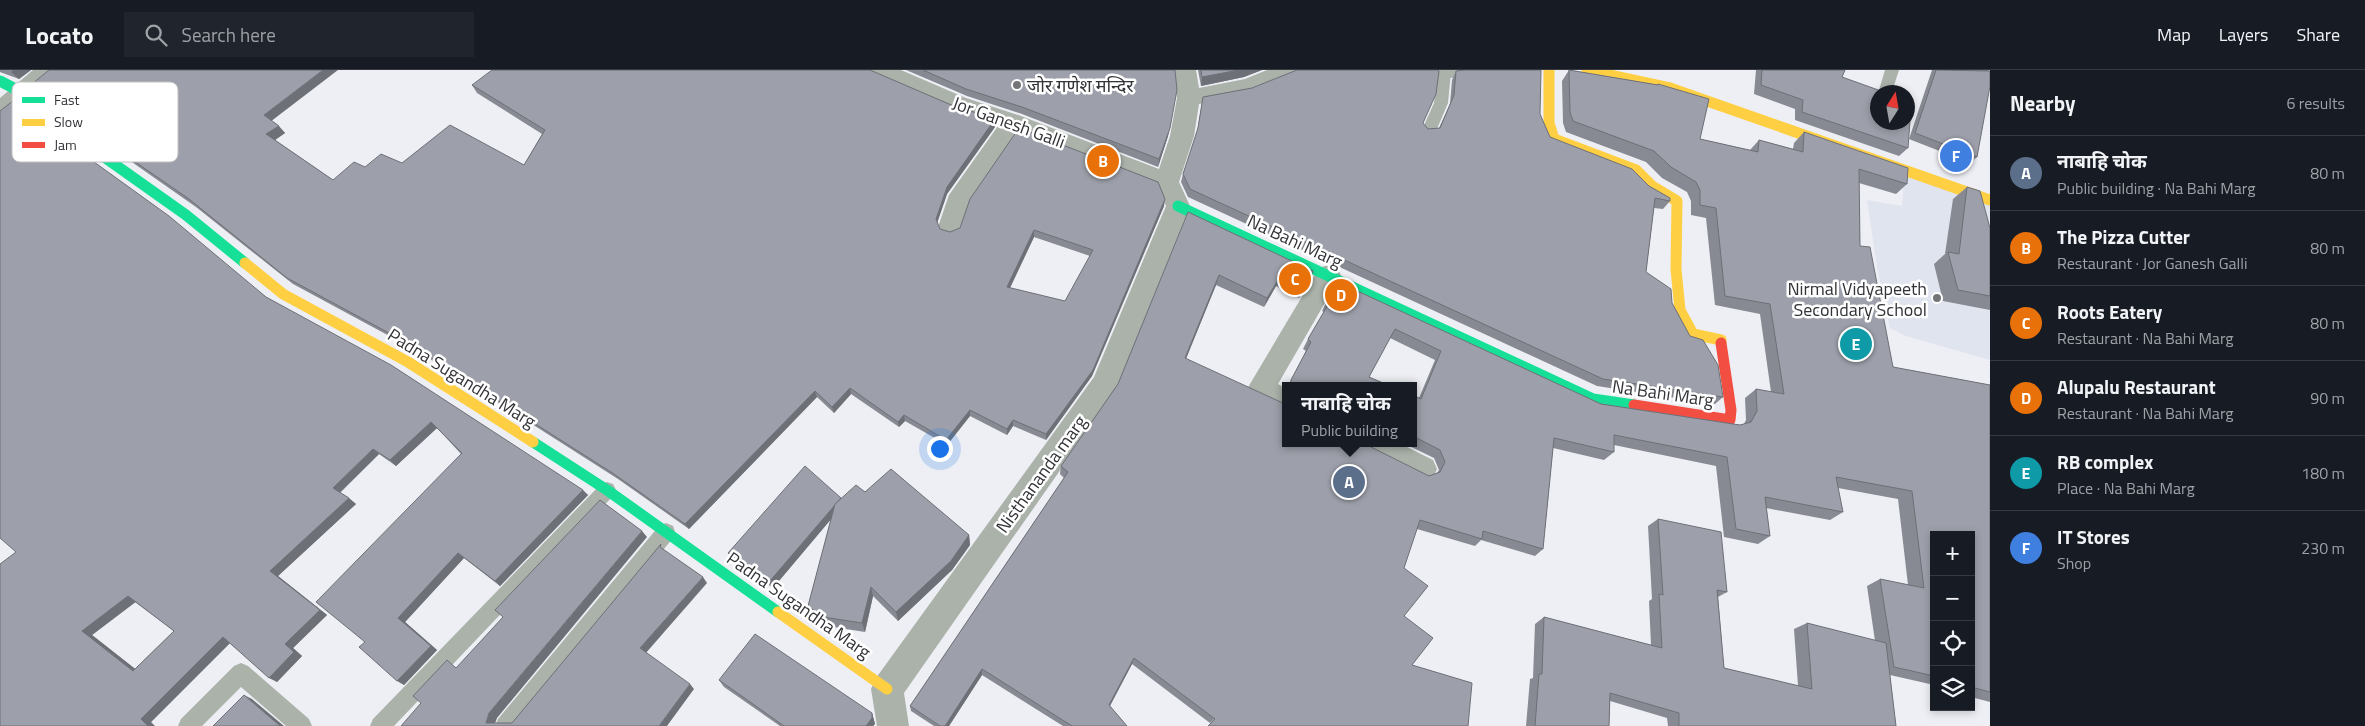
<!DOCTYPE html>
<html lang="en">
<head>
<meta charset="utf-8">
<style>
  body { margin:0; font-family:"Titillium Web","Noto Sans Devanagari",sans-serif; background:#20242c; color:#f1f3f6 }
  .controls { position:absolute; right:15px; bottom:15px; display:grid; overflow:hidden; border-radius:0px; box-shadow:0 2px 8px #0003 }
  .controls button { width:45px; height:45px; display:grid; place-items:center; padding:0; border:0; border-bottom:1px solid #363941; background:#171b24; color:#f1f3f6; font:25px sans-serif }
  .compass { position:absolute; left:1870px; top:15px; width:45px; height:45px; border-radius:50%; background:#171b24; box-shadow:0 2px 8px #0003; rotate:11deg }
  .you { position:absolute; left:939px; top:378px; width:18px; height:18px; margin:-12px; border:4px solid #fff; border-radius:50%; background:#1a73e8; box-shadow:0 0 0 8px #1a73e833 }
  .badge { display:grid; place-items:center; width:32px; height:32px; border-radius:50%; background:#db2777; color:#fff; font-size:16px; font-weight:700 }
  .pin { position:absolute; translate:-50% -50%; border:2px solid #fff; box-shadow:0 1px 5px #0006 }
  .popup { position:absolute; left:1282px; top:312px; width:135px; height:65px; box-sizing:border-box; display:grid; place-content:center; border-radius:0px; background:#171b24; filter:drop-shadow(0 1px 4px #0005); font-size:16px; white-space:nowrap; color:#9ea1a6 }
  .popup b { font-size:19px; color:#f1f3f6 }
  .popup::after { content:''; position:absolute; left:50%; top:100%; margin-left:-10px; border:10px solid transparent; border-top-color:#171b24 }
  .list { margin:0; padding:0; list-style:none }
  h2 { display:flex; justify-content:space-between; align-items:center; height:65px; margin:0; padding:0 20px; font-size:21px }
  h2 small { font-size:16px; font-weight:400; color:#9ea1a6 }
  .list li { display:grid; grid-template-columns:32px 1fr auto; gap:15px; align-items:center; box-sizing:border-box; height:75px; padding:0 20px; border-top:1px solid #363941 }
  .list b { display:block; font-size:19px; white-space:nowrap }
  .list p { margin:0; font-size:16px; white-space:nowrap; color:#9ea1a6 }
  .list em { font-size:16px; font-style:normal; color:#9ea1a6 }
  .icon { flex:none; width:28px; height:28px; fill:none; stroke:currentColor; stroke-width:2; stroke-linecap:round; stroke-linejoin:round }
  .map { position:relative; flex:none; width:1990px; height:656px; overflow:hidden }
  header { display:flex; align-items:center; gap:30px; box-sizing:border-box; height:70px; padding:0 25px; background:#171b24; border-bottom:1px solid #363941 }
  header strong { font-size:24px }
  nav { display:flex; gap:28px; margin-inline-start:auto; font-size:18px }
  .search { width:350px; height:45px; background:#20242c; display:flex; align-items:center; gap:12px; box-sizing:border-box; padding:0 18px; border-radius:0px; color:#9ea1a6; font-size:19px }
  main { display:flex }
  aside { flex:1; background:#171b24 }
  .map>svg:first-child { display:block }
  .built { fill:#e0e4ef }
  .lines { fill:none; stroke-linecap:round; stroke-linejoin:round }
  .lane { fill:#aab2aa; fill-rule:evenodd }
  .street { fill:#aab2aa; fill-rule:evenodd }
  .fast { stroke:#16e098; stroke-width:11 }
  .slow { stroke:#ffcf43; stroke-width:11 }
  .jam { stroke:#f24e42; stroke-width:11 }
  .wall { fill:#878a92; fill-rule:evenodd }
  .shaded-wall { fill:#6e7077 }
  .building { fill:#9da0aa; stroke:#6e7077; fill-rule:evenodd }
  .poi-dot { fill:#747579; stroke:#fff; stroke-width:2 }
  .labels { text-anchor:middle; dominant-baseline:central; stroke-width:5; stroke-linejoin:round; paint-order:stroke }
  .poi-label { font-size:18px; fill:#323337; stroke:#fff; text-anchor:start }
  .street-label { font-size:18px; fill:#323337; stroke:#fff }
  .key { fill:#fff; stroke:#c2c2c3; stroke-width:1 }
  .key-label { font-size:14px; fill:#323337 }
</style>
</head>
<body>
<header>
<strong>Locato</strong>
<div class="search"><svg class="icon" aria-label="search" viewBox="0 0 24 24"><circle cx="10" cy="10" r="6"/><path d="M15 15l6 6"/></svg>Search here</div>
<nav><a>Map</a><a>Layers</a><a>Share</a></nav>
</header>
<main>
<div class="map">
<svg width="1990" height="656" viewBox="0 0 1990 656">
  <rect width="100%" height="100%" fill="#eeeff4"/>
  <path class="built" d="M1904 106 1990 133V290L1906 266 1890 258 1877 197 1867 130 1902 136Z"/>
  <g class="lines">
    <g class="lane">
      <path d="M1438 0H1450L1451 2 1448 33 1434 66H1424L1421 62 1434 33Z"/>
      <path d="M1885 0H1899L1892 22H1880L1879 20Z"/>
      <path d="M607 412 613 414 616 420 613 426 394 656H370L373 649 601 414Z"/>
      <path d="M666 453 673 456 675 462 673 468 518 656H495L498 649 659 456Z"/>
      <path d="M241 593 248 596 309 649 312 656H286L241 617 202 656H178L181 649 234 596Z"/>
    </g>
    <g class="street">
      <path d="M33 0H59L56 6 8 47 0 50V28Z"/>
      <path d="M869 0H901L966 28 1021 46 1159 99 1170 66 1177 28 1174 0H1196L1199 18 1245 9 1267 0H1299L1296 6 1249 25 1199 34 1194 66 1179 112 1190 136 1115 322 904 623 909 656H877L871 619 876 608 1094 307 1166 136 1158 118 1018 63 969 135 959 164 950 167 941 164 938 157 949 125 998 56 950 40 872 6Z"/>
      <path d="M1425 0H1465L1462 6C1451 9 1439 9 1428 6Z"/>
      <path d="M1328 195 1337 198 1341 205 1278 314 1285 318V343L1251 327 1247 319 1319 198Z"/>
      <path d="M1357 373H1399L1433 390 1437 399 1433 408 1423 412 1361 382Z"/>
    </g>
    <g class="fast">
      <path d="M0 11 23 23 100 84 186 145 245 193"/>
      <path d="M1178 136 1593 329 1634 335"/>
      <path d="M533 372 607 420 778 542"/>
    </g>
    <g class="slow">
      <path d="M1549 0V53L1554 69 1636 100 1652 116 1677 131 1676 199 1680 240 1693 264 1721 270V273"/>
      <path d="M1587 0 1670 18 1990 130"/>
      <path d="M245 193 283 224 408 292 533 372"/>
      <path d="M778 542 887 619"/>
    </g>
    <path class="jam" d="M1634 335 1730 350 1731 340 1721 273"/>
  </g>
  <g class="wall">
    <path d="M0 0H31L19 9 0 2Z"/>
    <path d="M906 0H1175L1168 66 1158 97 1022 44 967 26Z"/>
    <path d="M1198 0H1262L1244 7 1201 16Z"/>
    <path d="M1569 0 1657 15 1658 14 1700 69 1750 80 1759 70 1793 79 1794 73 1804 62 1907 114 1896 124 1859 113 1860 176 1893 297 1990 315V632L1971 627V465H1934V615L1890 605 1896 656H1668L1667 648 1610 631 1609 656H1526L1530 609 1533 608 1535 554 1544 547 1651 575 1649 531 1652 529 1648 456 1658 449 1727 522 1718 527 1724 598 1798 616 1794 559 1807 553 1875 571 1867 516 1880 509 1908 515 1898 429 1838 418 1843 442 1830 450 1766 438 1770 466 1758 474 1724 467 1716 396 1614 375V382L1604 390 1553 378 1543 479 1535 486 1481 470 1475 476 1417 459 1210 653 1132 594 1110 636 1127 656H1063L982 605 949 656H934L911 641 910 636 1064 408 1060 404 1061 396 1118 314 1188 142 1309 211 1299 228 1276 216 1264 237 1216 215 1186 289 1429 406 1437 403 1439 400 1434 388 1403 373H1413V325L1419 328 1435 290 1390 268 1369 307 1390 316H1288L1306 281 1303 279 1308 269 1324 242 1322 241 1327 231 1601 334 1740 355 1744 354 1746 350 1745 328 1756 319 1771 322 1760 244 1715 235 1706 148 1691 145V131L1687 122 1662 108 1646 92 1566 62 1563 53 1562 11Z"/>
    <path d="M1756 0H1845L1842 7 1908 78 1899 86 1795 50V39L1754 24Z"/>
    <path d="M1932 0H1989L1977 87 1970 93 1909 69Z"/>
    <path d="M1456 1 1540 44 1550 67 1649 116 1670 131 1663 139 1654 138 1646 202 1672 233 1723 327 1715 334 1597 316 1188 127 1181 112 1183 104 1197 62 1203 27 1252 18 1423 53 1428 59 1439 58 1450 34 1452 10Z"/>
    <path d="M32 14 272 51 285 63 275 70 333 110 365 97 402 93 524 95 542 64 477 23 472 15 995 57 947 124 937 153 940 159 950 162 1164 136 1092 306 1046 370 1013 356 1007 365 970 346 947 375 905 351 899 357 851 324 834 343 817 327 689 459 618 409 419 282 293 214 196 137 109 76 40 22ZM1034 167 1090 186 1065 231 1010 218Z"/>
    <path d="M83 84 266 227 588 425 500 516 464 488 405 552 437 580 404 615 365 572 461 384 437 358 396 396 379 384 340 423 356 434 278 506 327 545 293 578 302 586 277 612 230 573 151 652 0 656 16 482ZM135 532 174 561 135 599 92 565Z"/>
    <path d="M1967 117 1990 158V240L1943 231 1934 194 1945 184 1953 129Z"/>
    <path d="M865 422 969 465 970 475 952 500 898 551 873 526 865 562 827 556 812 545 808 536 831 449 773 518 732 489 728 483 841 428Z"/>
    <path d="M719 610 872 643 875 654 873 656H780L724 617Z"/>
  </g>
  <g class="shaded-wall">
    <path d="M13 0H31L19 9 11 2Z"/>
    <path d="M323 0H338L270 52 264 45Z"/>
    <path d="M1239 0H1262L1244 7 1201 16 1202 7Z"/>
    <path d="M995 49V57L947 124 936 156V149L947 117Z"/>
    <path d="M279 56 285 63 272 72 266 64Z"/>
    <path d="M1170 58 1168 66 1158 97 1159 89Z"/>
    <path d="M1165 129 1164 136 1092 306 1046 370V364Z"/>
    <path d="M1034 160V167L1007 224V217Z"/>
    <path d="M1313 201 1309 211 1299 228 1303 219Z"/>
    <path d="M1219 205 1216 215 1182 298 1185 288Z"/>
    <path d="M1280 207 1276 216 1264 237 1267 228Z"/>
    <path d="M850 318 851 324 834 343 832 337Z"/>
    <path d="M815 321 817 327 689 459 685 454Z"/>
    <path d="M970 340V346L947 375 946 370Z"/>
    <path d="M904 345 905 351 899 357 898 352Z"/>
    <path d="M1013 350V356L1007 365V359Z"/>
    <path d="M431 352 437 358 396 396 390 390Z"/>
    <path d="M373 379 379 384 339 423 333 418Z"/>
    <path d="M583 420 588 425 500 516 495 511Z"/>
    <path d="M349 428 356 434 278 506 327 545 293 578 302 586 277 612 269 608 270 501Z"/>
    <path d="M841 428 843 435 773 518 769 512Z"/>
    <path d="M642 461 647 467 497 648 494 656 486 653 489 643Z"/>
    <path d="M969 465 970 475 952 500 898 551 896 542Z"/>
    <path d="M458 483 464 488 405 552 437 580 404 615 397 611 398 548Z"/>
    <path d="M703 507 707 513 645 584 640 578Z"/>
    <path d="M871 517 873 526 865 562 862 553Z"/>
    <path d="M128 526 137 531 92 565 143 605 133 601 82 561Z"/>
    <path d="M223 567 232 571 151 652 155 656H148L141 649Z"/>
    <path d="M1134 588 1132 594 1107 641 1109 635Z"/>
    <path d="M982 599V605L949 656H945Z"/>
    <path d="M690 614 694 619 667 656H659Z"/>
    <path d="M244 625 252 629 284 656H280Z"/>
    <path d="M872 643 875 654 873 656H866Z"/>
  </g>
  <g class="building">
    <path d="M49 0H323L264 45 279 56 266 64 333 110 354 92 365 97 381 84 402 93 450 55 524 95 545 60 472 15 492 0H870L949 34 995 49 947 117 936 149 940 159 950 162 960 158 970 129 1019 58 1158 112 1165 129 1093 300 1046 364 1013 350 1007 359 970 340 946 370 904 345 898 352 850 318 832 337 815 321 685 454 614 404 413 276 287 208 189 129 102 69 32 14ZM1034 160 1093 180 1065 231 1007 217Z"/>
    <path d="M923 0H1175L1177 20 1170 58 1159 89 1022 37 966 19Z"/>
    <path d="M1201 0H1239L1202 7Z"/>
    <path d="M1297 0H1437L1439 1 1436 24 1423 53 1428 59 1440 58 1454 25 1456 1 1465 0H1541L1540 44 1550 67 1632 99 1649 116 1670 128V131L1655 128 1646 202 1671 219 1672 233 1690 266 1703 270 1718 295 1723 327 1603 309 1190 119 1183 104 1198 58 1203 27 1252 18Z"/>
    <path d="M1569 0 1658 15V14L1709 29 1700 69 1758 82 1759 70 1803 82 1804 62 1908 98 1907 114 1859 99 1860 176 1870 177 1893 297 1990 315V622L1971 617V465H1934V606L1894 597 1880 509 1924 518 1912 421 1836 407 1843 442 1765 427 1770 466 1736 459 1727 387 1614 365V382L1554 368 1543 479 1483 461 1482 469 1420 450 1404 498 1428 516 1404 546 1433 568 1412 595 1472 613 1468 656H1208L1215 649 1134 588 1109 635 1127 656H1072L982 599 945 656H940L910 636 1068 402 1061 396 1118 314 1188 142 1313 201 1303 219 1280 207 1267 228 1219 205 1185 288 1285 334V373H1364L1365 374 1429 406 1440 402 1445 392 1440 380 1413 366V325L1421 329 1441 281 1395 259 1369 307 1390 316H1291V310L1311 272 1308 269 1329 233 1327 231 1338 212 1601 334 1740 355 1751 352 1757 341 1756 319 1784 324 1770 234 1725 226 1716 138 1700 135V120L1696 112 1671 97 1654 81 1573 51 1570 42Z"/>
    <path d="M1762 0H1845L1842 7 1884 22H1878V52H1908V35L1911 37 1908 78 1802 42 1803 30 1761 15Z"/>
    <path d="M1936 0 1990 1V16L1977 87 1915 63Z"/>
    <path d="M14 30 83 84 169 146 266 227 391 295 583 420 495 511 458 483 398 548 431 576 397 611 359 577 365 572 316 532 462 383 431 352 390 390 373 379 333 418 349 428 270 501 320 540 285 574 294 582 269 608 223 567 141 649 148 656H0V494L16 482 0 468V41ZM128 526 174 561 133 601 82 561Z"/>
    <path d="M1967 117 1980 121 1990 158V226L1958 220 1948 182 1959 184Z"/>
    <path d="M805 396 841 428 769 512 728 483Z"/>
    <path d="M891 399 969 465 951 491 896 542 871 517 862 553 823 547 808 536 835 434 856 415 865 422Z"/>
    <path d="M600 430 642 461 489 643 486 653H512L661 474 660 477 703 507 640 578 690 614 659 656H401L421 633 413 626 447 590 456 598 503 547 495 540Z"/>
    <path d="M1658 449 1721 462 1727 522 1717 520 1724 598 1812 619 1807 553 1886 573 1896 656H1679V643L1610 623 1609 656H1535L1539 604H1542L1544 547 1662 578 1659 524 1663 525Z"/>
    <path d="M755 564 872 643V648L866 656H784L719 610Z"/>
    <path d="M244 625 280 656H213Z"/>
  </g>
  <g class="poi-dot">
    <circle cx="1017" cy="15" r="5"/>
    <circle cx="1937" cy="228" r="5"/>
  </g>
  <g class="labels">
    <g class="poi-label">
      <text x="1027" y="15">जोर गणेश मन्दिर</text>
      <text x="1927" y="218" text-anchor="end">Nirmal Vidyapeeth<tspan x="1927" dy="21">Secondary School</tspan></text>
    </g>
    <g class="street-label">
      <text transform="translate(1009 52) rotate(20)">Jor Ganesh Galli</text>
      <text transform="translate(1295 171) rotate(25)">Na Bahi Marg</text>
      <text transform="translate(462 308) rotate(32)">Padna Sugandha Marg</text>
      <text transform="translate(1663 323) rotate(8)">Na Bahi Marg</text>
      <text transform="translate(1041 404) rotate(-54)">Nisthananda marg</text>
      <text transform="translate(799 535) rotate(35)">Padna Sugandha Marg</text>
    </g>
  </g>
  <rect x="12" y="12" width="166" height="80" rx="8" class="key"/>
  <rect x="22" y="27" width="23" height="6" fill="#16e098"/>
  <rect x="22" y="49" width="23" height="7" fill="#ffcf43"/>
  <rect x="22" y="72" width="23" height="6" fill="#f24e42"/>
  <g class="key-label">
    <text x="54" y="35">Fast</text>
    <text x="54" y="57">Slow</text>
    <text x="54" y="80">Jam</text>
  </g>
</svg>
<div class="controls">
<button>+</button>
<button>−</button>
<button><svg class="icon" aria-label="locate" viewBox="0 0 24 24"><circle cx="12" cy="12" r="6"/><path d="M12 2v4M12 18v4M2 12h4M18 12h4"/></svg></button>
<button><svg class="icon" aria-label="layers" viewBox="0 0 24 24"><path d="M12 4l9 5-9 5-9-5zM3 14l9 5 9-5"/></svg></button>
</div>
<svg class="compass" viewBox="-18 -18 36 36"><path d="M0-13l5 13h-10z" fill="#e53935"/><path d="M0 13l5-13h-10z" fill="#9ea1a6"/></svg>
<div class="you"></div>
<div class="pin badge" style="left:1349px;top:412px;background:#5c6f8a">A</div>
<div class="popup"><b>नाबाहि चोक</b>Public building</div>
<div class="pin badge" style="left:1103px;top:91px;background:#e8710a">B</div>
<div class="pin badge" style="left:1295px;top:209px;background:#e8710a">C</div>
<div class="pin badge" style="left:1341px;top:225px;background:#e8710a">D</div>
<div class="pin badge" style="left:1856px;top:274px;background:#0f9aa8">E</div>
<div class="pin badge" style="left:1956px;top:86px;background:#3f7fe0">F</div>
</div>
<aside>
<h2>Nearby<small>6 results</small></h2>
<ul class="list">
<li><span class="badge" style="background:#5c6f8a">A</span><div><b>नाबाहि चोक</b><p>Public building · Na Bahi Marg</p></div><em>80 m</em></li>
<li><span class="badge" style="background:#e8710a">B</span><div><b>The Pizza Cutter</b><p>Restaurant · Jor Ganesh Galli</p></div><em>80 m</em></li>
<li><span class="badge" style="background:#e8710a">C</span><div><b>Roots Eatery</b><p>Restaurant · Na Bahi Marg</p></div><em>80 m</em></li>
<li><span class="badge" style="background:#e8710a">D</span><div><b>Alupalu Restaurant</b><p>Restaurant · Na Bahi Marg</p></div><em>90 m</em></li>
<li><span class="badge" style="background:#0f9aa8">E</span><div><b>RB complex</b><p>Place · Na Bahi Marg</p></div><em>180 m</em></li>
<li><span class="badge" style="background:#3f7fe0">F</span><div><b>IT Stores</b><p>Shop</p></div><em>230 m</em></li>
</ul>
</aside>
</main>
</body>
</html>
